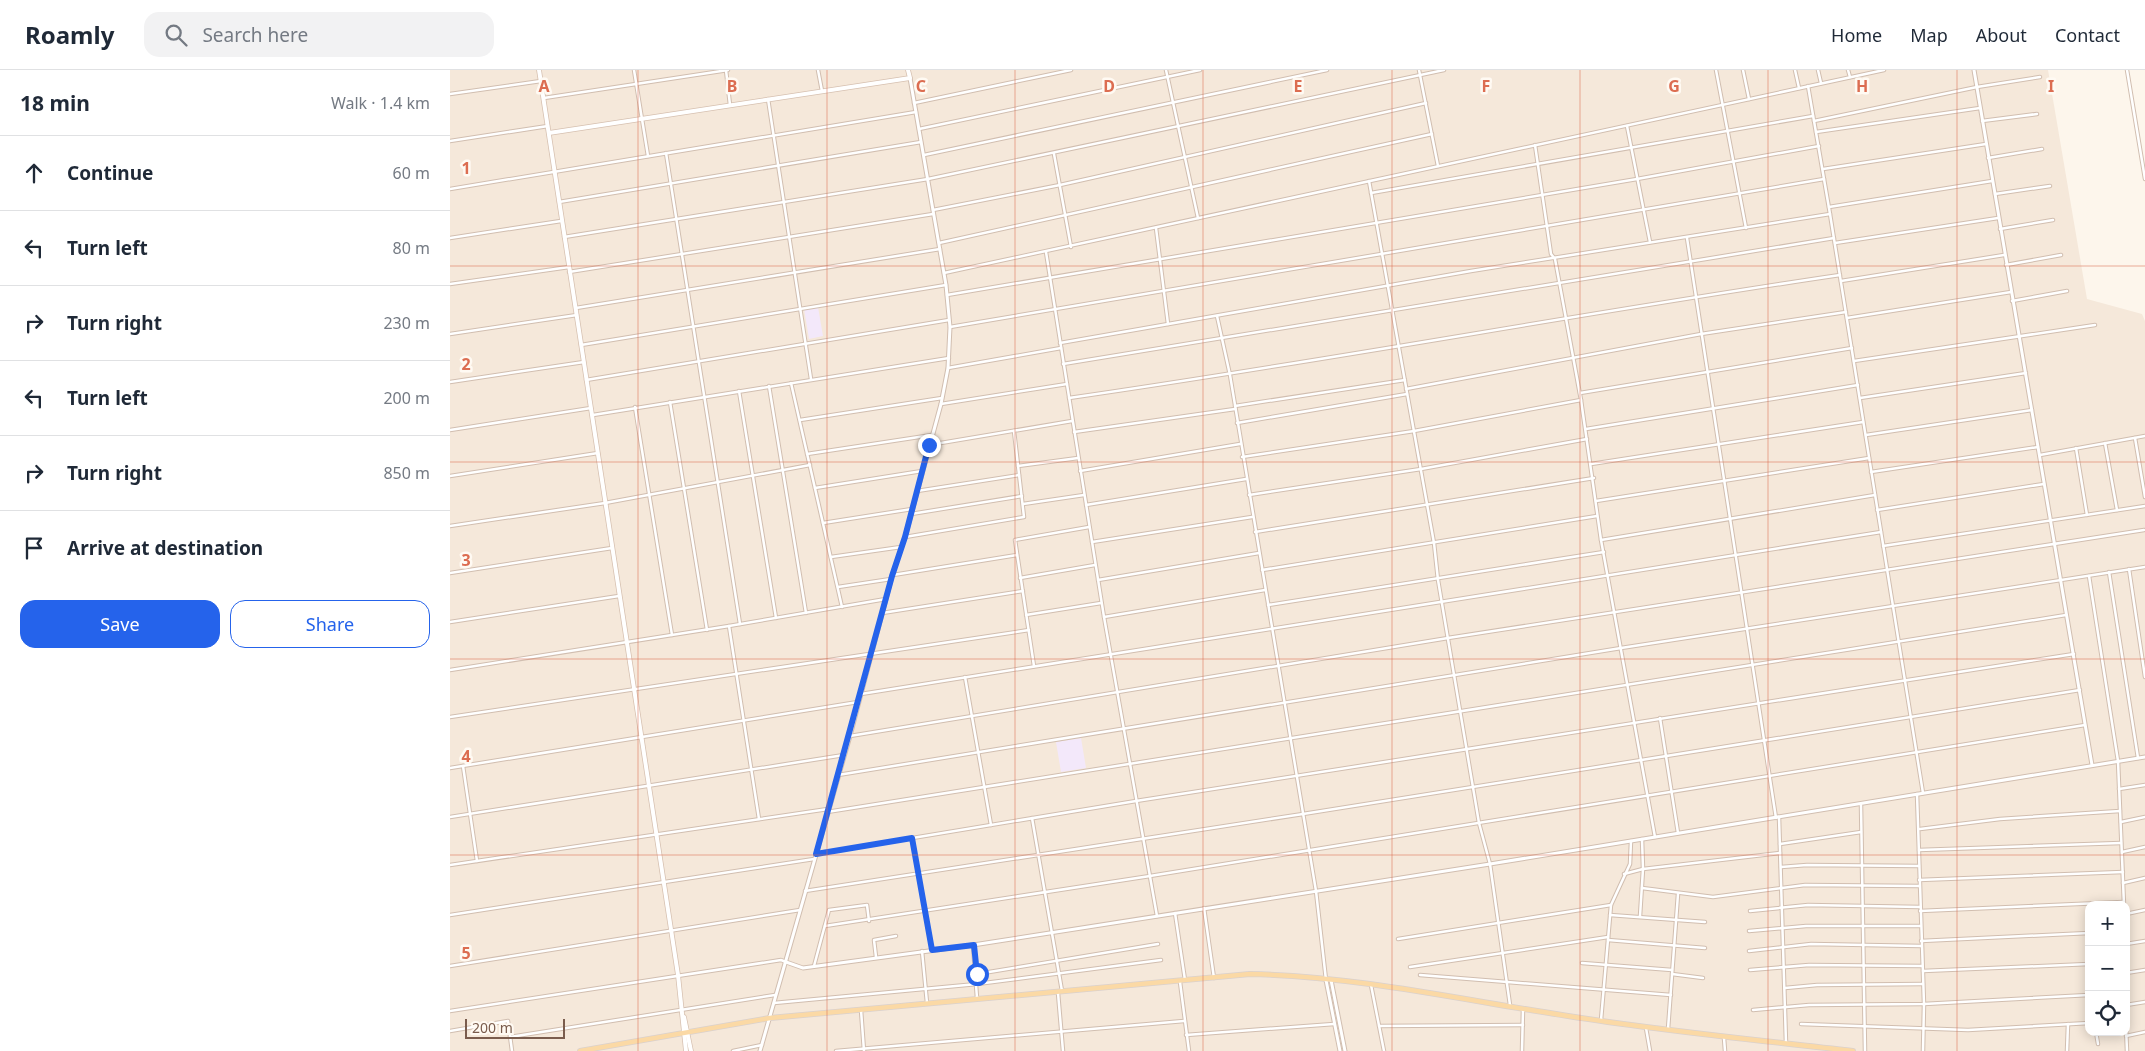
<!DOCTYPE html>
<html lang="en">
<head>
<meta charset="utf-8">
<style>
  body { margin:0; font-family:"Noto Sans",sans-serif; background:#f2f2f3; color:#1f2937 }
  .controls { position:absolute; right:15px; bottom:15px; display:grid; overflow:hidden; border-radius:10px; box-shadow:0 2px 12px #0003 }
  .controls button { width:45px; height:45px; display:grid; place-items:center; padding:0; border:0; border-bottom:1px solid #e0e1e3; background:#fff; color:#1f2937; font:25px sans-serif }
  .scale { position:absolute; left:15px; bottom:12px; width:100px; box-sizing:border-box; padding-left:5px; border:2px solid #7a5c4d; border-top:0; font-size:14px; line-height:18px; white-space:nowrap; color:#7a5c4d; -webkit-text-stroke:4px #fffaf3; paint-order:stroke }
  .stop { position:absolute; width:15px; height:15px; margin:-11px; border:4px solid #2563eb; border-radius:50%; background:#fff }
  .stop.end { background:#2563eb; border-color:#fff; box-shadow:0 1px 5px #0008 }
  .list { margin:0; padding:0; list-style:none }
  h2 { display:flex; justify-content:space-between; align-items:center; height:65px; margin:0; padding:0 20px; font-size:21px }
  h2 small { font-size:16px; font-weight:400; color:#747a83 }
  .list li { display:grid; grid-template-columns:32px 1fr auto; gap:15px; align-items:center; box-sizing:border-box; height:75px; padding:0 20px; border-top:1px solid #e0e1e3 }
  .list b { display:block; font-size:19px; white-space:nowrap }
  .list em { font-size:16px; font-style:normal; color:#747a83 }
  .actions { display:flex; gap:10px; padding:15px 20px }
  .actions a { flex:1; padding:11px 0; border:1px solid #2563eb; border-radius:15px; text-align:center; font-size:18px; color:#2563eb }
  .actions .main { background:#2563eb; color:#fff }
  .icon { flex:none; width:28px; height:28px; fill:none; stroke:currentColor; stroke-width:2; stroke-linecap:round; stroke-linejoin:round }
  .map { position:relative; flex:none; width:1695px; height:981px; overflow:hidden }
  header { display:flex; align-items:center; gap:30px; box-sizing:border-box; height:70px; padding:0 25px; background:#fff; border-bottom:1px solid #e0e1e3 }
  header strong { font-size:24px }
  nav { display:flex; gap:28px; margin-inline-start:auto; font-size:18px }
  .search { width:350px; height:45px; background:#f2f2f3; display:flex; align-items:center; gap:12px; box-sizing:border-box; padding:0 18px; border-radius:15px; color:#747a83; font-size:19px }
  main { display:flex }
  aside { flex:1; background:#fff }
  .map>svg:first-child { display:block }
  .residential { fill:#f5e8da; fill-rule:evenodd }
  .education { fill:#f3e8fa }
  .lines { fill:none; stroke-linecap:round; stroke-linejoin:round }
  .minor-casing { stroke:#d1beb0; stroke-width:4.5 }
  .tertiary-casing { stroke:#d1beb0; stroke-width:5 }
  .secondary-casing { stroke:#d6c0b0; stroke-width:5.5 }
  .primary-casing { stroke:#dad1cd; stroke-width:6 }
  .minor { stroke:#fff; stroke-width:2.5 }
  .tertiary { stroke:#fff; stroke-width:3 }
  .secondary { stroke:#fff; stroke-width:4 }
  .primary { stroke:#fbd9a5; stroke-width:4.5 }
  .route { stroke:#2563eb; stroke-width:6 }
  .grid { fill:none; stroke:#dc6d51; stroke-width:1; stroke-opacity:0.55 }
  .grid-label { font-size:16px; text-anchor:middle; font-weight:bold; fill:#dc6d51; stroke:#fffaf3; stroke-width:5; stroke-linejoin:round; paint-order:stroke }
</style>
</head>
<body>
<header>
<strong>Roamly</strong>
<div class="search"><svg class="icon" aria-label="search" viewBox="0 0 24 24"><circle cx="10" cy="10" r="6"/><path d="M15 15l6 6"/></svg>Search here</div>
<nav><a>Home</a><a>Map</a><a>About</a><a>Contact</a></nav>
</header>
<main>
<aside>
<h2>18 min<small>Walk · 1.4 km</small></h2>
<ul class="list">
<li><svg class="icon" aria-label="ahead" viewBox="0 0 24 24"><path d="M12 20V5M6 11l6-6 6 6"/></svg><div><b>Continue</b></div><em>60 m</em></li>
<li><svg class="icon" aria-label="left" viewBox="0 0 24 24"><path d="M17 20v-9H6M10 6l-5 5 5 5"/></svg><div><b>Turn left</b></div><em>80 m</em></li>
<li><svg class="icon" aria-label="right" viewBox="0 0 24 24"><path d="M7 20v-9h11M14 6l5 5-5 5"/></svg><div><b>Turn right</b></div><em>230 m</em></li>
<li><svg class="icon" aria-label="left" viewBox="0 0 24 24"><path d="M17 20v-9H6M10 6l-5 5 5 5"/></svg><div><b>Turn left</b></div><em>200 m</em></li>
<li><svg class="icon" aria-label="right" viewBox="0 0 24 24"><path d="M7 20v-9h11M14 6l5 5-5 5"/></svg><div><b>Turn right</b></div><em>850 m</em></li>
<li><svg class="icon" aria-label="arrive" viewBox="0 0 24 24"><path d="M6 21V4h12l-3 4 3 4H6"/></svg><div><b>Arrive at destination</b></div></li>
</ul>
<div class="actions"><a class="main">Save</a><a>Share</a></div>
</aside>
<div class="map">
<svg width="1695" height="981" viewBox="0 0 1695 981">
  <rect width="100%" height="100%" fill="#fdf6ec"/>
  <path class="residential" d="M0 0H1598L1637 229 1692 244 1695 251V981H0ZM1639 835H1676V962H1639Z"/>
  <g class="education">
    <path d="M368 237 373 266 359 269 354 239Z"/>
    <path d="M631 668 636 698 611 702 606 672Z"/>
  </g>
  <g class="lines">
    <g class="minor-casing">
      <g id="minor">
        <path d="M184 0 198 86"/>
        <path d="M276 0 280 35"/>
        <path d="M368 0 372 21"/>
        <path d="M716 0 748 148"/>
        <path d="M969 0 988 96"/>
        <path d="M1266 0 1296 158"/>
        <path d="M1293 0 1299 29"/>
        <path d="M1345 0 1349 18"/>
        <path d="M1368 0 1371 13"/>
        <path d="M1398 0 1400 7"/>
        <path d="M1677 0 1695 109"/>
        <path d="M1358 16 1380 144 1473 723"/>
        <path d="M0 24 91 11"/>
        <path d="M94 28 278 0"/>
        <path d="M318 29 361 309"/>
        <path d="M464 33 621 0"/>
        <path d="M1364 51 1527 17 1590 7"/>
        <path d="M1532 51 1587 44"/>
        <path d="M1177 56 1200 172"/>
        <path d="M469 59 750 0"/>
        <path d="M1366 62 1530 38"/>
        <path d="M0 71 98 56"/>
        <path d="M1085 75 1101 184 1105 189 1131 330 1151 470 1205 767"/>
        <path d="M216 83 290 554"/>
        <path d="M604 84 621 177"/>
        <path d="M474 85 877 0"/>
        <path d="M1538 88 1592 79"/>
        <path d="M1373 99 1536 74"/>
        <path d="M919 111 984 473 988 510 1029 753 1040 794 1060 935"/>
        <path d="M0 119 466 42"/>
        <path d="M921 123 1363 46"/>
        <path d="M1545 124 1600 116"/>
        <path d="M109 132 471 72"/>
        <path d="M1379 137 1542 111"/>
        <path d="M483 140 610 115 976 33"/>
        <path d="M706 158 718 254"/>
        <path d="M1550 159 1603 150"/>
        <path d="M114 167 478 109 994 0"/>
        <path d="M0 168 111 151"/>
        <path d="M1237 168 1326 748"/>
        <path d="M489 173 982 64"/>
        <path d="M1385 173 1548 148"/>
        <path d="M596 182 654 547 707 846"/>
        <path d="M1556 195 1611 185"/>
        <path d="M119 202 483 144"/>
        <path d="M494 203 1434 0"/>
        <path d="M1391 211 1554 185"/>
        <path d="M0 214 119 197"/>
        <path d="M497 225 1187 109 1369 76"/>
        <path d="M1562 231 1617 221"/>
        <path d="M126 238 490 179"/>
        <path d="M767 246 780 305 866 821 876 910"/>
        <path d="M1397 248 1561 222"/>
        <path d="M500 257 1374 109"/>
        <path d="M0 264 127 245"/>
        <path d="M610 273 1021 201 1380 144"/>
        <path d="M131 275 496 215"/>
        <path d="M1404 291 1645 255"/>
        <path d="M613 294 1384 168"/>
        <path d="M498 298 611 278"/>
        <path d="M136 310 499 250"/>
        <path d="M0 312 134 292"/>
        <path d="M341 313 392 537"/>
        <path d="M319 316 356 543"/>
        <path d="M956 319 1251 264 1396 242"/>
        <path d="M289 321 326 548"/>
        <path d="M1130 323 1402 278"/>
        <path d="M619 328C877 291 1132 243 1390 205"/>
        <path d="M1410 328 1576 303"/>
        <path d="M220 332 257 560"/>
        <path d="M491 334 617 314"/>
        <path d="M785 336 955 310"/>
        <path d="M185 337 222 565"/>
        <path d="M143 345 499 288"/>
        <path d="M350 350 492 328"/>
        <path d="M787 353 957 324"/>
        <path d="M1136 359 1408 315"/>
        <path d="M0 360 141 338"/>
        <path d="M624 362 785 339"/>
        <path d="M1416 365 1582 340"/>
        <path d="M1685 368 1695 427"/>
        <path d="M1655 373 1667 440"/>
        <path d="M479 375 622 351"/>
        <path d="M1626 378 1637 445"/>
        <path d="M357 384 482 365"/>
        <path d="M1590 385 1695 366"/>
        <path d="M792 387 964 361 1131 330"/>
        <path d="M1141 394 1413 352"/>
        <path d="M568 396 628 388"/>
        <path d="M630 401 790 374"/>
        <path d="M1421 402 1588 377"/>
        <path d="M0 406 148 383"/>
        <path d="M365 418 472 401"/>
        <path d="M467 421 569 405"/>
        <path d="M799 425 971 399 1137 369"/>
        <path d="M1146 431 1419 388"/>
        <path d="M573 434 634 425"/>
        <path d="M636 435 796 409"/>
        <path d="M1427 440 1594 414"/>
        <path d="M461 444 572 426"/>
        <path d="M373 453 462 439"/>
        <path d="M0 456 155 433 360 395"/>
        <path d="M805 462 1144 408"/>
        <path d="M455 467 574 447 564 361"/>
        <path d="M1151 470 1425 425"/>
        <path d="M642 472 802 447"/>
        <path d="M1433 476 1695 436"/>
        <path d="M381 487 451 477"/>
        <path d="M1679 499 1695 607"/>
        <path d="M812 500 1147 446"/>
        <path d="M1659 502 1688 688"/>
        <path d="M0 503 162 478"/>
        <path d="M443 505 567 485"/>
        <path d="M1639 506 1668 691 1674 835"/>
        <path d="M570 508 645 495"/>
        <path d="M648 510 809 483"/>
        <path d="M388 517 441 509"/>
        <path d="M818 535 1154 482"/>
        <path d="M432 543 573 521"/>
        <path d="M576 545 651 533"/>
        <path d="M654 547 815 520"/>
        <path d="M0 552 169 526"/>
        <path d="M279 556 309 749"/>
        <path d="M584 596 565 470 639 457"/>
        <path d="M0 600 279 556 436 529"/>
        <path d="M515 607 541 755"/>
        <path d="M411 624 1431 462"/>
        <path d="M0 647 579 560"/>
        <path d="M1210 648 1228 763"/>
        <path d="M400 666 998 568 1694 460"/>
        <path d="M13 696 27 791"/>
        <path d="M0 698 408 632"/>
        <path d="M388 705 1171 578 1695 497"/>
        <path d="M1669 719 1695 715"/>
        <path d="M1467 724 1474 934 1473 981"/>
        <path d="M1411 735 1415 981"/>
        <path d="M377 742 1616 545"/>
        <path d="M0 747 394 685"/>
        <path d="M1329 747 1336 973"/>
        <path d="M582 748 612 921"/>
        <path d="M1671 752 1695 747"/>
        <path d="M1470 759 1550 749 1670 741"/>
        <path d="M462 768 482 880"/>
        <path d="M1330 774 1411 762"/>
        <path d="M1469 780 1671 773"/>
        <path d="M1672 782 1695 777"/>
        <path d="M366 784 686 731 1624 584"/>
        <path d="M0 795 378 739"/>
        <path d="M1331 797 1357 795 1469 796"/>
        <path d="M1174 804 1193 799 1330 783"/>
        <path d="M1469 810 1673 802"/>
        <path d="M1673 813 1695 808"/>
        <path d="M1192 818 1263 827 1355 815 1469 816"/>
        <path d="M355 821 853 744 1630 620"/>
        <path d="M754 838 764 908"/>
        <path d="M1300 841 1358 835 1470 837"/>
        <path d="M1470 841 1673 832"/>
        <path d="M725 843 735 910"/>
        <path d="M1676 844 1695 840"/>
        <path d="M0 845 364 789"/>
        <path d="M1160 845 1255 852"/>
        <path d="M1190 846 1193 799 1192 769"/>
        <path d="M375 856 700 806 1635 655"/>
        <path d="M1299 861 1356 856H1470"/>
        <path d="M948 869 1161 835"/>
        <path d="M1158 870 1255 878"/>
        <path d="M1471 871 1639 863"/>
        <path d="M1676 874 1695 871"/>
        <path d="M523 875 527 928"/>
        <path d="M472 881 477 933"/>
        <path d="M1299 881 1361 874 1471 876"/>
        <path d="M426 887 424 870 446 866"/>
        <path d="M1132 893 1222 900"/>
        <path d="M0 896 350 840"/>
        <path d="M364 896 379 840 417 835 419 851"/>
        <path d="M960 897 1158 867"/>
        <path d="M1300 900 1359 895 1472 896"/>
        <path d="M1473 901 1639 894"/>
        <path d="M1676 903 1695 900"/>
        <path d="M527 904 708 874"/>
        <path d="M1222 904 1253 908"/>
        <path d="M970 905 1221 925"/>
        <path d="M730 912 739 981"/>
        <path d="M921 915 934 981"/>
        <path d="M1335 918 1367 915 1473 914"/>
        <path d="M608 923 613 981"/>
        <path d="M324 933 527 914 711 890"/>
        <path d="M1676 935 1695 932"/>
        <path d="M411 940 414 981"/>
        <path d="M1303 940 1359 935 1474 934 1639 925"/>
        <path d="M0 941 331 890 336 892"/>
        <path d="M1151 950 1161 835 1180 794 1181 771"/>
        <path d="M1351 954 1518 960 1639 953"/>
        <path d="M929 956 1073 955"/>
        <path d="M1676 957 1677 981"/>
        <path d="M1196 958 1200 981"/>
        <path d="M1218 959 1228 824"/>
        <path d="M0 961 58 951 62 981"/>
        <path d="M1646 962 1648 974"/>
        <path d="M736 965 884 954"/>
        <path d="M1676 966 1695 962"/>
        <path d="M60 967 325 925"/>
        <path d="M1274 968 1275 981"/>
        <path d="M283 981 312 975"/>
        <path d="M386 981 734 951"/>
        <path d="M1072 981 1073 939"/>
        <path d="M1617 981 1618 954"/>
      </g>
    </g>
    <g class="tertiary-casing">
      <g id="tertiary">
        <path d="M1524 0 1642 695"/>
        <path d="M336 892 353 898 523 875 1040 794 1695 687"/>
        <path d="M876 910 890 981"/>
        <path d="M881 910 895 981"/>
        <path d="M310 981 400 666 442 506 455 467 491 334 498 298 500 257 496 215 460 8"/>
      </g>
    </g>
    <g class="secondary-casing">
      <g id="secondary">
        <path d="M89 0 228 905 236 981"/>
        <path d="M99 63 460 8 458 0"/>
        <path d="M234 947 241 981"/>
      </g>
    </g>
    <g class="primary-casing">
      <path id="primary" d="M130 981 320 948 800 904C906 906 1013 930 1118 946 1213 961 1308 970 1403 981"/>
    </g>
    <use href="#minor" class="minor"/>
    <use href="#tertiary" class="tertiary"/>
    <use href="#secondary" class="secondary"/>
    <use href="#primary" class="primary"/>
  </g>
  <g class="lines">
    <path class="route" d="M479 375 455 467 442 506 366 784 462 768 482 880 524 875 527 904"/>
  </g>
  <path class="grid" d="M188 0V981M377 0V981M565 0V981M753 0V981M942 0V981M1130 0V981M1318 0V981M1507 0V981M0 196H1695M0 392H1695M0 589H1695M0 785H1695"/>
  <g class="grid-label">
    <text x="94" y="22">A</text>
    <text x="282" y="22">B</text>
    <text x="471" y="22">C</text>
    <text x="659" y="22">D</text>
    <text x="848" y="22">E</text>
    <text x="1036" y="22">F</text>
    <text x="1224" y="22">G</text>
    <text x="1412" y="22">H</text>
    <text x="1601" y="22">I</text>
    <text x="16" y="104">1</text>
    <text x="16" y="300">2</text>
    <text x="16" y="496">3</text>
    <text x="16" y="692">4</text>
    <text x="16" y="889">5</text>
  </g>
</svg>
<div class="controls">
<button>+</button>
<button>−</button>
<button><svg class="icon" aria-label="locate" viewBox="0 0 24 24"><circle cx="12" cy="12" r="6"/><path d="M12 2v4M12 18v4M2 12h4M18 12h4"/></svg></button>
</div>
<div class="scale">200 m</div>
<div class="stop" style="left:527px;top:904px"></div>
<div class="stop end" style="left:479px;top:375px"></div>
</div>
</main>
</body>
</html>
